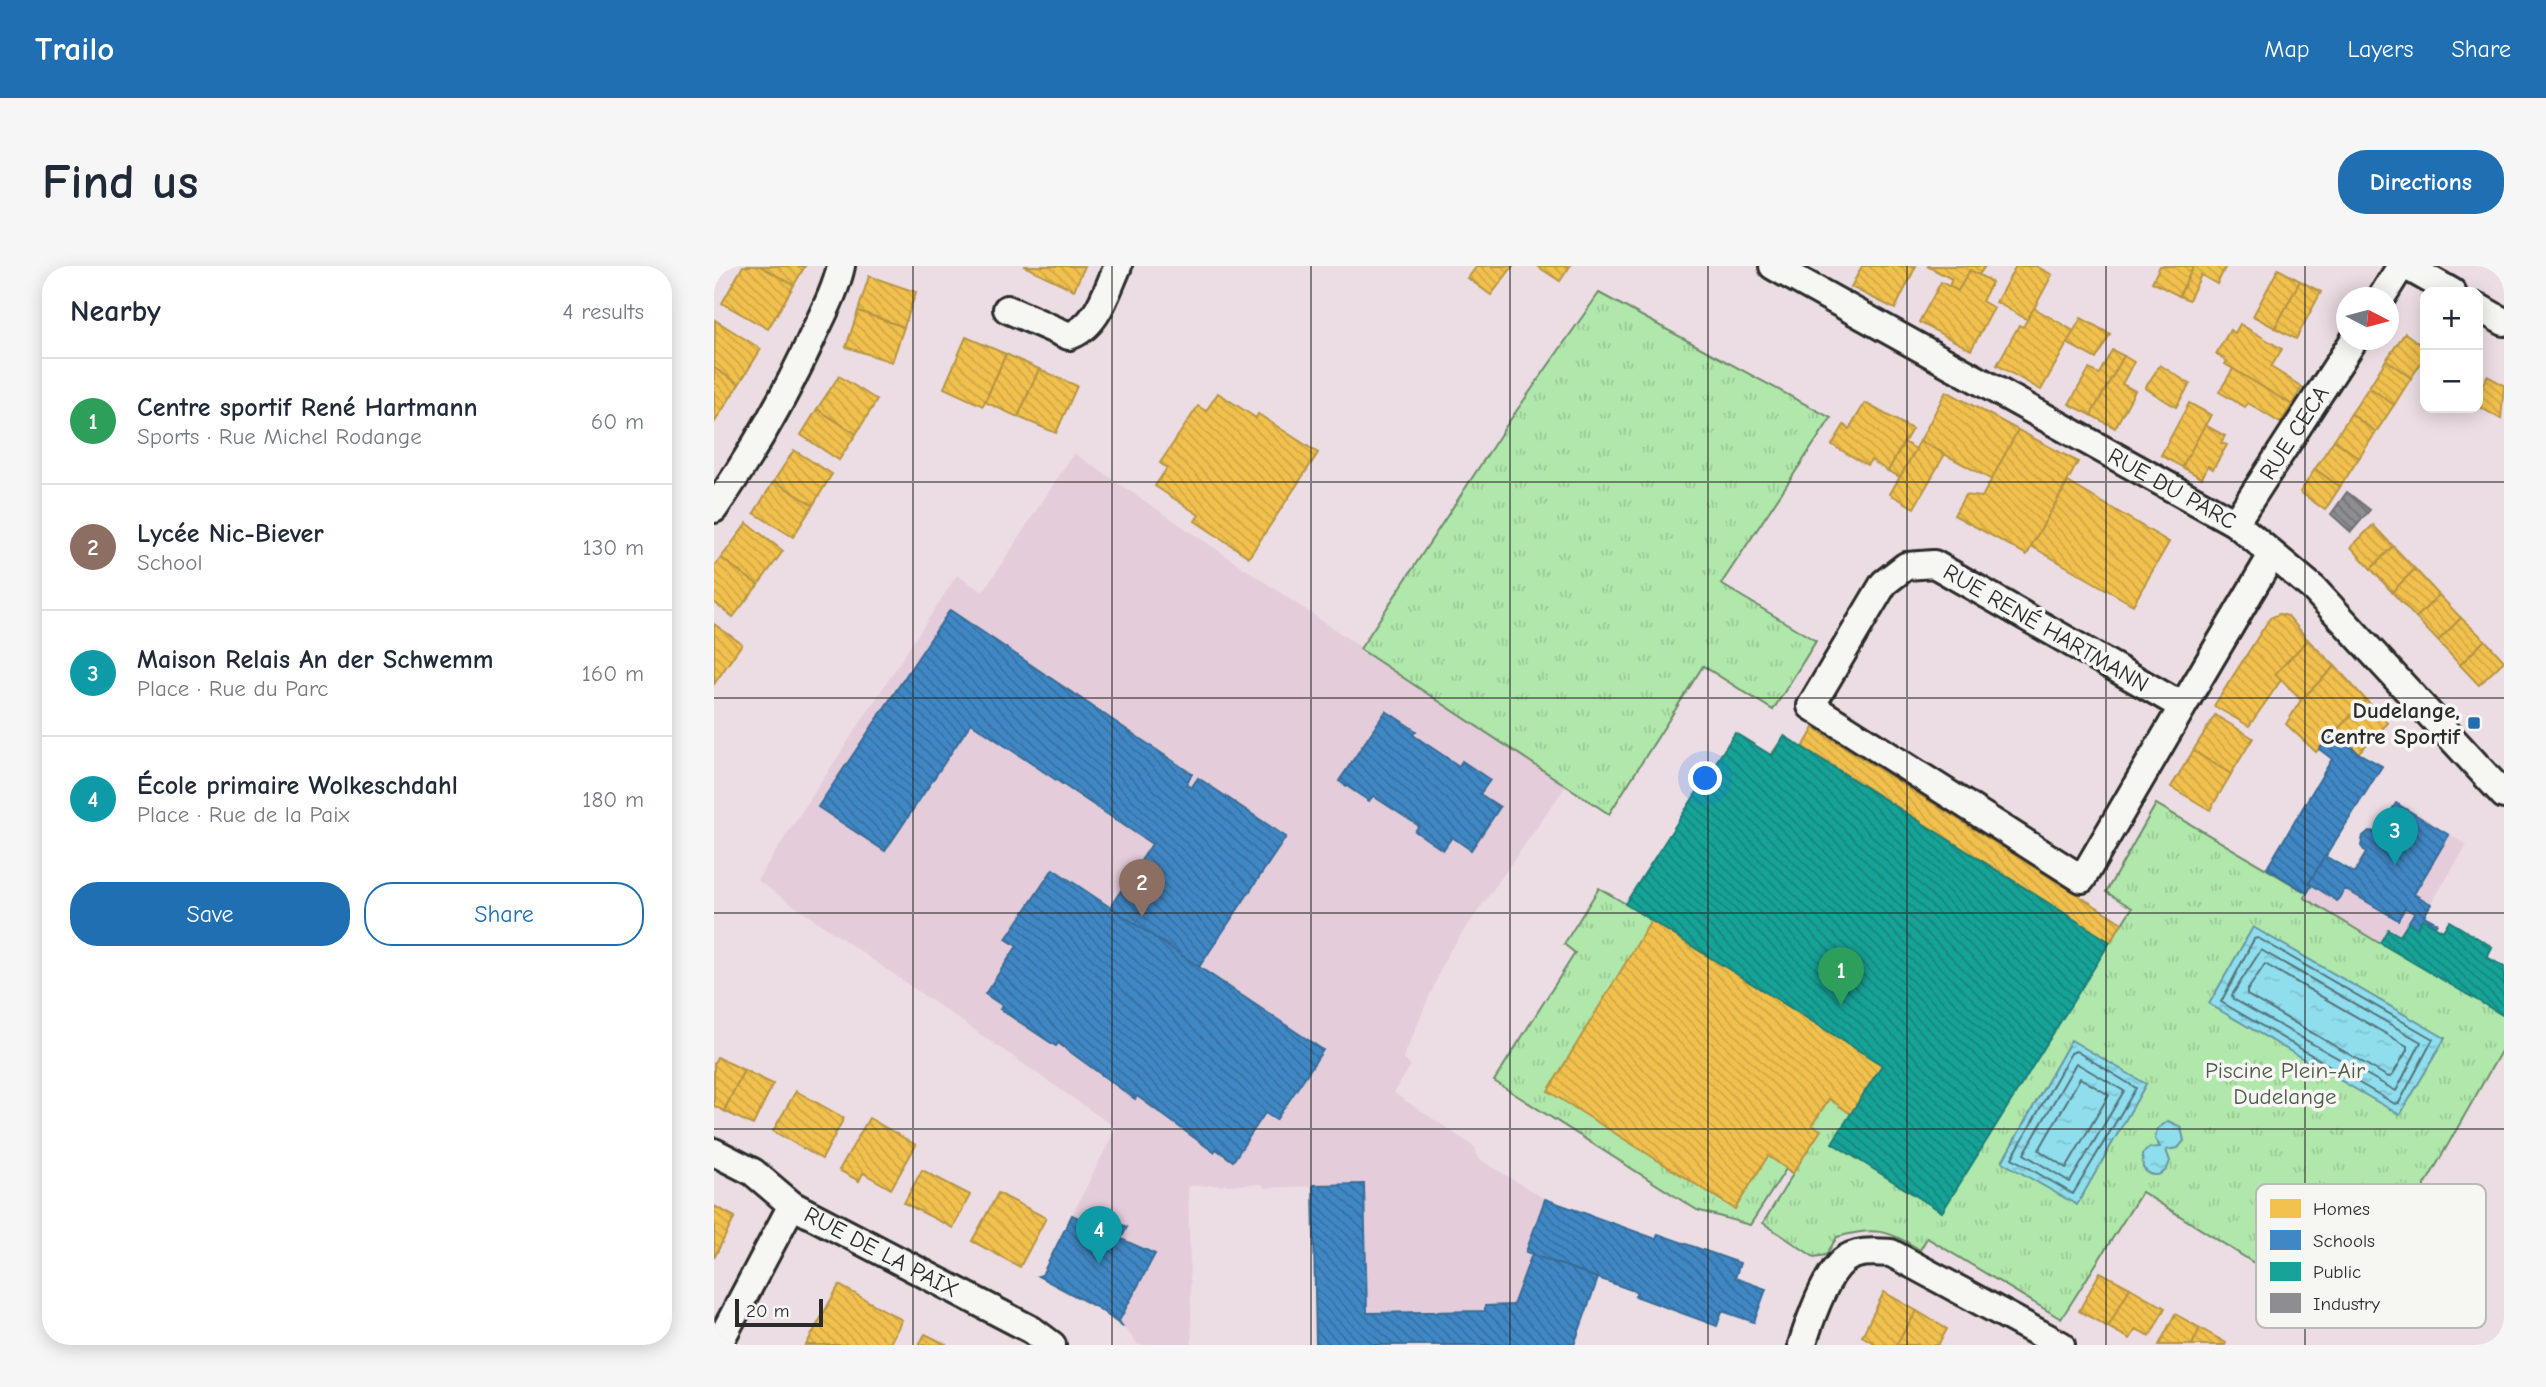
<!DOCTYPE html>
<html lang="en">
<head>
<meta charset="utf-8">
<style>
  body { margin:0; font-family:"Comic Neue",sans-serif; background:#f6f6f7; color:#1f2937 }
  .controls { position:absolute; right:21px; top:21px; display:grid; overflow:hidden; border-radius:14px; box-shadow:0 4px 18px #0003 }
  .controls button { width:63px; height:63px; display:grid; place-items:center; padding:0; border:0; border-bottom:2px solid #e0e1e3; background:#fff; color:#1f2937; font:35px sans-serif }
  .compass { position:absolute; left:1622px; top:21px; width:63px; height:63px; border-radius:50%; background:#fff; box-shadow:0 4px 18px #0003; rotate:96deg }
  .scale { position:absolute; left:21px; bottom:18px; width:88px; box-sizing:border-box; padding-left:7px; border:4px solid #2b2b2b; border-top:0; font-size:19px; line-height:24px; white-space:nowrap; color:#2b2b2b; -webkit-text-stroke:5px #f6f6f2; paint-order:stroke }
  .you { position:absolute; left:992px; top:513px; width:24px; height:24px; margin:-18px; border:5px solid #fff; border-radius:50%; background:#1a73e8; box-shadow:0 0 0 10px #1a73e833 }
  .badge { display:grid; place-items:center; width:46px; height:46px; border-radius:50%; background:#1f6fb2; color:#fff; font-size:23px; font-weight:700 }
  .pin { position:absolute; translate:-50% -58px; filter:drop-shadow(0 2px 4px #0008) }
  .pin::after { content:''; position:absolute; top:37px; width:24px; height:21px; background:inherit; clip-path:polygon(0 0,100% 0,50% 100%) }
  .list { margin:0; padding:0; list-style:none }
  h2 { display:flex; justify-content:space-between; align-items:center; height:91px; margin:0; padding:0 28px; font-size:30px }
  h2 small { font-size:23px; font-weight:400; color:#747a83 }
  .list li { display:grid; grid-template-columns:46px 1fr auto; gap:21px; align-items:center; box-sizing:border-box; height:126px; padding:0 28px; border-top:2px solid #e0e1e3 }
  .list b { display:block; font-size:26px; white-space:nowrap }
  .list p { margin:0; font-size:23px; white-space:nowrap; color:#747a83 }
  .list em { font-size:23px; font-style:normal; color:#747a83 }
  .actions { display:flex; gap:14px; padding:21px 28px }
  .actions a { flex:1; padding:16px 0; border:2px solid #1f6fb2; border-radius:28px; text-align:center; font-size:24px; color:#1f6fb2 }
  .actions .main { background:#1f6fb2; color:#fff }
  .map { position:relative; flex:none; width:1790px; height:1079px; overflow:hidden; border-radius:28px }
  header { display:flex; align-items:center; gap:42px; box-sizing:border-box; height:98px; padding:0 35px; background:#1f6fb2; color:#fff }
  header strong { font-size:33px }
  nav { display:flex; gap:38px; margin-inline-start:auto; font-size:24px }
  .intro { display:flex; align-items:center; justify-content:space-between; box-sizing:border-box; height:168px; padding:0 42px }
  h1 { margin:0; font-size:49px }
  .button { padding:18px 32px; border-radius:28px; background:#1f6fb2; color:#fff; font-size:24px; font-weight:700 }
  main { display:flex; gap:42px; padding:0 42px }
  aside { flex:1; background:#fff; border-radius:28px; box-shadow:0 4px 18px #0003 }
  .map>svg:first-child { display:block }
  .built { fill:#e5ccda }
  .park { fill:url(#park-tufts); stroke:#6e8a6b; stroke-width:2 }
  .water { fill:url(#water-ripples); stroke:#6796a0; stroke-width:2 }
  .homes { fill:url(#homes-back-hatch); stroke:#b69444; stroke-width:2 }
  .schools { fill:url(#schools-back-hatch); stroke:#396c97; stroke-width:2 }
  .public { fill:url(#public-back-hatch); stroke:#1d7f77; stroke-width:2 }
  .industry { fill:url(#industry-back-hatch); stroke:#707073; stroke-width:2 }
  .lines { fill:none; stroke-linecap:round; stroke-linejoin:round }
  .shore { stroke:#537379; stroke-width:2 }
  .street-casing { stroke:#2b2b2b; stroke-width:32 }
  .street { stroke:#f6f6f2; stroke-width:26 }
  .grid { fill:none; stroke:#2b2b2b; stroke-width:2; stroke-opacity:0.55 }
  .poi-dot { fill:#1f6fb2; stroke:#f6f6f2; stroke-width:2.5 }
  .labels { text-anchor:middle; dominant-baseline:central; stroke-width:7; stroke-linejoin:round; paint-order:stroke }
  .street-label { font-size:23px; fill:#2b2b2b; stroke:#f6f6f2 }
  .poi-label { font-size:23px; font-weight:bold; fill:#2b2b2b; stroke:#f6f6f2; text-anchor:end }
  .park-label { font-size:23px; fill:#4c5a4b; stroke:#f6f6f2 }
  .key { fill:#f6f6f2; stroke:#b9b9b6; stroke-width:2 }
  .key-label { font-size:19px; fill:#2b2b2b }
</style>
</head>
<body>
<header>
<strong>Trailo</strong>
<nav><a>Map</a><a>Layers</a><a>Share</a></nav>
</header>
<div class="intro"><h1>Find us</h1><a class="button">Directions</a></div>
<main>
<aside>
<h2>Nearby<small>4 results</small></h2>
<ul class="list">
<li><span class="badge" style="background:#2e9e5b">1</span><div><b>Centre sportif René Hartmann</b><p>Sports · Rue Michel Rodange</p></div><em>60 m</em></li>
<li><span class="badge" style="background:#8d6e63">2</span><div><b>Lycée Nic-Biever</b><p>School</p></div><em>130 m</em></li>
<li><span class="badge" style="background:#0f9aa8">3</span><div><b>Maison Relais An der Schwemm</b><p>Place · Rue du Parc</p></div><em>160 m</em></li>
<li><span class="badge" style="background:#0f9aa8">4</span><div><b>École primaire Wolkeschdahl</b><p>Place · Rue de la Paix</p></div><em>180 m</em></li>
</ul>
<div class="actions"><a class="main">Save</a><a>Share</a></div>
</aside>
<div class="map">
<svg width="1790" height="1079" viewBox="0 0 1790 1079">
  <defs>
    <pattern id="park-tufts" width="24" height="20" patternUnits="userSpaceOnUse" patternTransform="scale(1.75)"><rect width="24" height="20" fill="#b0e8ab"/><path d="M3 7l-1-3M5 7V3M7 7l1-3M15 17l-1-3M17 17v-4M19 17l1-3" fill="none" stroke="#98c793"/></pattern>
    <pattern id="water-ripples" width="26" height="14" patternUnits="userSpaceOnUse" patternTransform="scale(1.75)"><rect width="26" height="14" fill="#8fdeee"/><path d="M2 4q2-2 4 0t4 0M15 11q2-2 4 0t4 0" fill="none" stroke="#7cbfcc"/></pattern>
    <pattern id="homes-back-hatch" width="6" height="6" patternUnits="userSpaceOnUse" patternTransform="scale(1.75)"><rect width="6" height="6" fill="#f2c14e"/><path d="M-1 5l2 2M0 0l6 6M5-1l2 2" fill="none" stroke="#d0a644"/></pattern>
    <pattern id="schools-back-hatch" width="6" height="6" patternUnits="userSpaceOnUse" patternTransform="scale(1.75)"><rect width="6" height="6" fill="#3f88c5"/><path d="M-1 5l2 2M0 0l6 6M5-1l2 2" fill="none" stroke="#356fa0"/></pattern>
    <pattern id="public-back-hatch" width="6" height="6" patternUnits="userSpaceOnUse" patternTransform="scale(1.75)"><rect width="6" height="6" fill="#17a398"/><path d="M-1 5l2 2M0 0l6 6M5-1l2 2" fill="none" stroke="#15857c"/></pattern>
    <pattern id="industry-back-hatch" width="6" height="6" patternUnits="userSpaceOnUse" patternTransform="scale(1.75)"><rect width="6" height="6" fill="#8d8d92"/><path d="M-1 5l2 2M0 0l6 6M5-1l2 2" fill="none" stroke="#737377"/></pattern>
  </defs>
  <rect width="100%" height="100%" fill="#ecdde4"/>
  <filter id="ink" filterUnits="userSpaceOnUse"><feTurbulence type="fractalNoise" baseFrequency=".0143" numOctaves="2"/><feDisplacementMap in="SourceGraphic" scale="14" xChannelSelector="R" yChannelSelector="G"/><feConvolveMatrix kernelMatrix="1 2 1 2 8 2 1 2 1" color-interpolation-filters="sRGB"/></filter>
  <g filter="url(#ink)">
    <g class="built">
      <path d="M360 187 852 520 733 689 689 793 697 799 680 827 761 881 764 892 831 933 812 985 818 988 799 1039 771 1045 653 1047 650 918 550 922 548 918 474 920 478 1079H424L405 1055 441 988 358 949 402 862 43 614 243 309 269 326Z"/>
      <path d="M1682 537 1753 579 1710 649 1723 657 1721 660 1709 653 1686 670 1666 677 1590 632 1598 620 1595 617 1611 590 1640 607 1652 587 1647 580 1649 570 1655 565 1664 566Z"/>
    </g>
    <g class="park">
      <path d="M885 27 1117 152 1007 318 1102 375 1059 444 989 400 895 548 646 383 794 157Z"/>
      <path d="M1021 467 1057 489 1070 470 1396 676 1418 642 1392 626 1442 538 1593 627 1591 632 1665 677 1703 662 1708 653 1729 665 1735 655 1778 681 1773 691 1790 701V780L1633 1056 1428 926 1347 1053 1213 972 1206 984C1174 963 1159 961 1123 971L1112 989 1100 991 1049 957 1079 908 1072 903 1036 959 983 944 780 815 861 687 850 678 885 622 912 638Z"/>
    </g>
    <g class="water">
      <path d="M1539 661 1731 772 1686 849 1495 738Z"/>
      <path d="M1357 774 1432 818 1363 939 1288 896Z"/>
      <path d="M1454 855 1467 861 1470 875 1464 882 1452 884 1456 895C1452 910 1439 914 1429 902L1428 888 1435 882 1446 881 1441 873 1443 863Z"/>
    </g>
    <g class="homes">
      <path d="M29 0H46L80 19 54 63 8 37Z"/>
      <path d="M46 0H91L80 19Z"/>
      <path d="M310 0H371L360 24Z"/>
      <path d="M763 0H799L777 29 754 12Z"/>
      <path d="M823 0H856L846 15Z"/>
      <path d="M1148 0H1202L1181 43 1137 21Z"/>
      <path d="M1213 0H1271L1265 9 1256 4 1244 25 1235 20 1238 13Z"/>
      <path d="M1302 0H1322L1338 9 1314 54 1282 36Z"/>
      <path d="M1446 0H1480L1465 30 1438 16Z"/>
      <path d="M1480 0H1512L1503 18 1487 9 1475 34 1465 30Z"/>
      <path d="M1564 3 1586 15 1561 62 1539 50Z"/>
      <path d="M1256 4 1278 16 1268 35 1280 42 1257 84 1205 56 1227 16 1244 25Z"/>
      <path d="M155 10 202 26 190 61 144 45Z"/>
      <path d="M1586 15 1607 26 1582 73 1561 62Z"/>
      <path d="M1320 42 1360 65 1327 124 1283 99 1305 59 1309 61Z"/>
      <path d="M144 45 190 61 178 96 132 81Z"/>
      <path d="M1367 52 1396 68 1382 93 1353 77Z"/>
      <path d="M1 54 47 83 25 118 0 102Z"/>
      <path d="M1526 58 1568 83 1557 101 1588 121 1578 139 1511 98 1513 95 1502 88 1516 64 1521 67Z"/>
      <path d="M1691 67 1711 82V91L1697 112 1672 94Z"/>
      <path d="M252 71 292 88 269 140 230 122Z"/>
      <path d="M1398 84 1410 90 1377 149 1355 138 1375 103 1385 108Z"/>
      <path d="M292 88 325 103 304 151 271 136Z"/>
      <path d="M1410 90 1420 96 1408 118 1421 125 1401 162 1377 149Z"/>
      <path d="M1672 94 1697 112 1680 139 1655 121Z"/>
      <path d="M1446 99 1476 118 1462 141 1431 122Z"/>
      <path d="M0 102 25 118 0 157Z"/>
      <path d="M325 103 363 120 342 167 304 151Z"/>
      <path d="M1519 103 1578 139 1566 157 1534 137 1531 141 1505 126Z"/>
      <path d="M125 110 163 134 142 168 103 143Z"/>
      <path d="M1773 110 1790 119 1787 153 1764 140V128Z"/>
      <path d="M1655 121 1680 139 1662 166 1637 148Z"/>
      <path d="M1232 125 1304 164 1278 214 1206 175Z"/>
      <path d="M504 127 542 152 544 148 604 187 535 291 481 255 485 249 441 220 453 202 446 197 484 140 492 145Z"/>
      <path d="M1151 137 1198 163 1174 205 1157 194 1153 199 1118 179 1130 159 1135 163Z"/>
      <path d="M1475 137 1497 149 1468 201 1447 189Z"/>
      <path d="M103 143 142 168 125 194 87 169Z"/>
      <path d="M1637 148 1662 166 1645 192 1620 174Z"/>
      <path d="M1491 159 1511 170 1507 177 1513 179 1499 203 1494 200 1488 212 1468 201Z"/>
      <path d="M1304 164 1364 196 1313 289 1240 249 1251 229 1268 231Z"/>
      <path d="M1620 174 1645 192 1626 221 1601 203Z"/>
      <path d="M1206 175 1231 188 1200 242 1176 228Z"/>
      <path d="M1190 176 1202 183 1186 211 1174 205Z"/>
      <path d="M80 184 118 208 99 239 60 215Z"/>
      <path d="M1601 203 1626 221 1611 244 1586 226Z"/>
      <path d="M60 215 99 239 79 271 40 247Z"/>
      <path d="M1354 216 1455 276 1419 339 1317 280Z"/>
      <path d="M33 257 69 285 44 319 7 292Z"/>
      <path d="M1659 259 1679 280 1657 303 1637 281Z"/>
      <path d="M1679 280 1701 303 1678 326 1657 303Z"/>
      <path d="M7 292 44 319 19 351 0 336V301Z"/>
      <path d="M1701 303 1725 329 1702 352 1678 326Z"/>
      <path d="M1725 329 1747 352 1724 375 1702 352Z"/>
      <path d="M1565 348 1574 350 1594 374 1561 408 1567 414 1535 460 1500 440 1556 352Z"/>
      <path d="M1747 352 1771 374 1746 399 1724 375Z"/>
      <path d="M0 358 28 378 0 418Z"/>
      <path d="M1594 374 1621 400 1587 434 1561 408Z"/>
      <path d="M1771 374 1790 395 1765 419 1746 399Z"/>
      <path d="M1621 400 1652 434 1602 486 1572 458 1587 434Z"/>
      <path d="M1652 434 1674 457 1644 487 1622 465Z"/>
      <path d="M1501 449 1539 472 1517 508 1479 485Z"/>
      <path d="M1100 462 1408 657 1396 676 1089 481Z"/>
      <path d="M1479 485 1517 508 1496 544 1457 521Z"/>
      <path d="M937 655 1168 799 1137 848 1115 833 1098 859 1107 864 1079 907 1054 890 1021 943 834 825Z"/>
      <path d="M3 791 30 804 10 845 0 840V798Z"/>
      <path d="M30 804 59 818 39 859 10 845Z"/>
      <path d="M82 825 130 852 108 893 59 865Z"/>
      <path d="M155 852 202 879 177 923 149 907 145 915 125 904Z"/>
      <path d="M208 904 256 929 239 962 190 937Z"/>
      <path d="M284 927 332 952 306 1001 258 975Z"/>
      <path d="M0 940 21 951 0 992Z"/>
      <path d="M1386 1006 1416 1022 1394 1061 1365 1045Z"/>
      <path d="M125 1019 188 1054 175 1079H92Z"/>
      <path d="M1416 1022 1451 1042 1436 1070 1422 1063 1416 1073 1394 1061Z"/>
      <path d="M1170 1026 1203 1045 1182 1079H1163L1148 1070Z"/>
      <path d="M1203 1045 1233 1063 1224 1079H1182Z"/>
      <path d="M1461 1048 1486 1062 1478 1079H1445Z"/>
      <path d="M1486 1062 1512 1077 1511 1079H1478Z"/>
      <path d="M211 1068 233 1079H205Z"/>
    </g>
    <g class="schools">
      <path d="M236 344 478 508 472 518 477 522 484 512 572 571 485 701 396 641 438 578 257 457 171 585 104 541Z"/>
      <path d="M672 445 702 465 699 469 745 500 748 495 776 514 766 528 786 541 757 584 738 571 729 584 701 565 705 560 659 530 655 535 625 515Z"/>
      <path d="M1623 466 1644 487 1668 500 1595 617 1598 619 1593 627 1553 602 1618 493 1605 483Z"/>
      <path d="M1682 537 1735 569 1700 628 1717 638 1710 650 1723 657 1721 660 1708 653 1703 662 1694 657 1700 647 1691 642 1684 654 1631 623 1623 635 1595 617 1611 590 1640 607 1652 587 1647 580 1649 570 1655 565 1664 566Z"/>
      <path d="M339 603 609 784 562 854 551 847 519 895 502 883 500 886 423 830 421 833 344 777 342 780 286 743 289 740 271 728 303 680 292 673Z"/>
      <path d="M650 918 653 1047 771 1045V1040L799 1039 818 988 884 1012 860 1079H602L599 919Z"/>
      <path d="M831 933 942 973 944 968 1026 997 1021 1012 1052 1023 1040 1056 1008 1045 1003 1060 921 1030 923 1026 812 986Z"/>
      <path d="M358 949 391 965 397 954 413 961 407 973 441 988 405 1055 409 1061 384 1042 324 1010 328 1009Z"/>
    </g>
    <g class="public">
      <path d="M1021 467 1058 490 1070 470 1396 676 1228 946 1118 877 1168 799 911 638Z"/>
      <path d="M1708 653 1729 665 1735 655 1778 681 1773 691 1790 701V750L1666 677 1674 663 1686 670 1694 657 1703 662Z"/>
    </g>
    <path class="industry" d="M1633 226 1656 244 1637 266 1617 248Z"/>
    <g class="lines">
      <g class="shore">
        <path d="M1544 672 1719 773 1685 837 1681 838 1507 736 1540 673Z"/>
        <path d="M1547 684 1707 776 1682 825 1519 733 1518 729Z"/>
        <path d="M1551 698 1693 780V784L1678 810 1674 811 1533 729V725Z"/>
        <path d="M1362 785 1422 822 1359 928 1298 892 1357 787Z"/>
        <path d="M1362 797 1410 825 1356 916 1310 888Z"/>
        <path d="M1366 812 1395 829 1352 902 1325 884Z"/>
      </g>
      <g class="street-casing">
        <g id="street">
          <path id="s1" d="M1059 0 1521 257 1600 323 1790 529"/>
          <path d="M1692 0 1738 26"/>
          <path d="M1667 32 1687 0"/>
          <path d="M1764 41 1790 56"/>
          <path d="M293 43 355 70C384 60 392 26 404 0"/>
          <path d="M0 243C39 186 73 128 101 65 111 44 122 23 127 0"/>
          <path id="s2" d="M1521 257 1640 74"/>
          <path d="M1220 298 1459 435 1473 433 1368 613 1097 440 1170 317 1192 300Z"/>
          <path d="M1473 433 1558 289"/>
          <path id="s3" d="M0 886 39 906 78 939 318 1064 338 1079"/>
          <path d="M4 1079 78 939"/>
          <path d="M1088 1079C1095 1057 1111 1010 1129 995 1142 984 1161 986 1177 987L1347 1079"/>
        </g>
      </g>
      <use href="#street" class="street"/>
    </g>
  </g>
  <path class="grid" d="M199 0V1079M398 0V1079M597 0V1079M796 0V1079M994 0V1079M1193 0V1079M1392 0V1079M1591 0V1079M0 216H1790M0 432H1790M0 647H1790M0 863H1790"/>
  <rect class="poi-dot" x="1753" y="450" width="14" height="14" rx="3.5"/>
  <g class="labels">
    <g class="street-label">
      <text stroke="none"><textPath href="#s2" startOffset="108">RUE CECA</textPath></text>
      <text stroke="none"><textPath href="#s1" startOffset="457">RUE DU PARC</textPath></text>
      <text transform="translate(1332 362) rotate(30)">RUE RENÉ HARTMANN</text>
      <text stroke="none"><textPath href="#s3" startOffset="196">RUE DE LA PAIX</textPath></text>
    </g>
    <g class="poi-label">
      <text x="1746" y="444">Dudelange,<tspan x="1746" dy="26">Centre Sportif</tspan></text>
    </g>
    <g class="park-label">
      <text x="1571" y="804">Piscine Plein-Air<tspan x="1571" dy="26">Dudelange</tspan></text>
    </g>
  </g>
  <rect x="1542" y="918" width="230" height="144" rx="10" class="key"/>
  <rect x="1556" y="933" width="31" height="19" fill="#f2c14e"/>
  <rect x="1556" y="964" width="31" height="20" fill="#3f88c5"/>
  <rect x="1556" y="996" width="31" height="19" fill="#17a398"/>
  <rect x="1556" y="1027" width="31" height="20" fill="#8d8d92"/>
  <g class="key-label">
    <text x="1599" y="949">Homes</text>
    <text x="1599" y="981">Schools</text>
    <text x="1599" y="1012">Public</text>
    <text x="1599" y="1044">Industry</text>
  </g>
</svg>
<div class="controls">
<button>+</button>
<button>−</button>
</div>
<svg class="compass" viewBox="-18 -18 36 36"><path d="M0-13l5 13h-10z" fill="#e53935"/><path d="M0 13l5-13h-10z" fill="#747a83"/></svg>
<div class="scale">20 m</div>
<div class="you"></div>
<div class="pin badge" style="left:1127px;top:739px;background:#2e9e5b">1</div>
<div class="pin badge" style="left:428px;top:651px;background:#8d6e63">2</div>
<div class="pin badge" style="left:1681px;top:599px;background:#0f9aa8">3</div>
<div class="pin badge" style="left:385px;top:998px;background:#0f9aa8">4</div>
</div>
</main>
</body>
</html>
